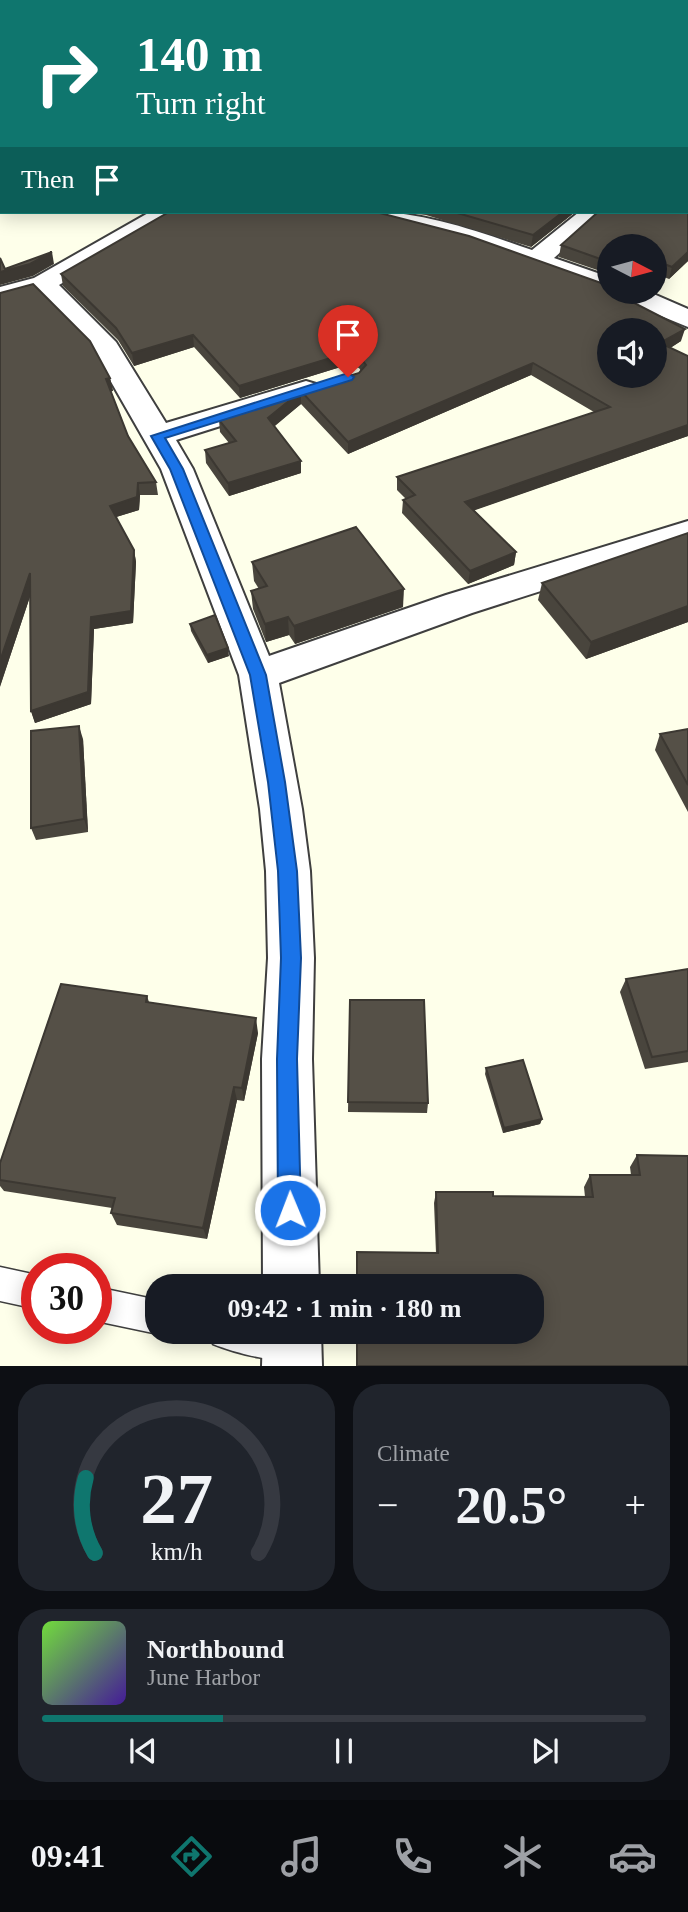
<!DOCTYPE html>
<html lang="en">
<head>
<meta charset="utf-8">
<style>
  :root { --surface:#171b24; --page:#20242c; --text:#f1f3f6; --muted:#9ea1a6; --line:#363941; --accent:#0f766e }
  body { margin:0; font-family:"Times New Roman",serif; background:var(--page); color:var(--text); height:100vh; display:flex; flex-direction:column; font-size:26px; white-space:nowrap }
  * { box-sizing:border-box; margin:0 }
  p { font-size:23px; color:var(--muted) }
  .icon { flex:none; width:38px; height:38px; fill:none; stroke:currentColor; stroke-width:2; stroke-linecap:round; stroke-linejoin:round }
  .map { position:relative; height:1366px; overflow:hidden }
  .drawer { display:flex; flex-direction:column; gap:18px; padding:18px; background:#0d0f14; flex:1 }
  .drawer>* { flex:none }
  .guide { position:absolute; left:0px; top:0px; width:690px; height:214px; box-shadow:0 4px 18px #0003; background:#0f766e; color:#fff; overflow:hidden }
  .needle { width:46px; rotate:96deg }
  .tools { position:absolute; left:597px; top:234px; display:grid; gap:14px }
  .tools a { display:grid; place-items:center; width:70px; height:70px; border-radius:50%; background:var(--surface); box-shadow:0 4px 18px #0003; font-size:35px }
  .speed { position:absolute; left:21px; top:1253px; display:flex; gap:14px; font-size:35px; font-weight:700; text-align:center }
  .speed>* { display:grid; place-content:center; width:91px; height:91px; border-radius:50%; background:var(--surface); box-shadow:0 4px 18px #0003; line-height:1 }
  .speed .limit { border:10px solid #d22; background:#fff; color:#111 }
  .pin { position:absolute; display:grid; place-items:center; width:60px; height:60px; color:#fff; margin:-72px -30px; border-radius:50% 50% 50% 0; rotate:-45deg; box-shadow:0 0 7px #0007 }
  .pin .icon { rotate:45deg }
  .me { position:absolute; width:77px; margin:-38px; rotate:359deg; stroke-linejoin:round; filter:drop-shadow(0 0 5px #0008) }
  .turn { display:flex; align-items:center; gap:24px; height:147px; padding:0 21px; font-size:32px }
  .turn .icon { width:91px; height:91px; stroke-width:2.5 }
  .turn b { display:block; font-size:49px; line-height:60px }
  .then { display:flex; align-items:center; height:66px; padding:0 21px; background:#0003; gap:14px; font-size:26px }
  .big { font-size:52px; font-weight:700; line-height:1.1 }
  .drawer .widget { flex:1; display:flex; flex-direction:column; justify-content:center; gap:10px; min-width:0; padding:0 24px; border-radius:28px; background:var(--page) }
  .drawer .dial { align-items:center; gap:0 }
  .dial svg { height:182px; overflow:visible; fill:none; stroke:var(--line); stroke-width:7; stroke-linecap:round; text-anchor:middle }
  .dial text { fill:var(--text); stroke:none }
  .song { display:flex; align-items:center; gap:21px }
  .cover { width:84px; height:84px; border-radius:10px; background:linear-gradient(135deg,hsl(100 70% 55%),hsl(260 70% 35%)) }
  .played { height:7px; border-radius:4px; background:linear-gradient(90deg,var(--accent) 30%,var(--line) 30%) }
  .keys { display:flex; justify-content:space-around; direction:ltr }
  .heat { display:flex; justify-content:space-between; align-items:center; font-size:38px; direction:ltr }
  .drawer .tiles { flex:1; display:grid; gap:18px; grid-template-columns:1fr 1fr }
  .widget:last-child { grid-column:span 2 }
  .trip { position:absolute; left:145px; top:1274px; width:399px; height:70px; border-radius:28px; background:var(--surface); box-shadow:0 4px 18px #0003; font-weight:700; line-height:70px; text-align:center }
  .dock { display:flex; height:112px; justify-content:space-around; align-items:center; background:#090b0e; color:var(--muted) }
  .dock .icon { width:49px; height:49px }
  .dock .current { color:var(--accent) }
  .dock b { font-size:32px; color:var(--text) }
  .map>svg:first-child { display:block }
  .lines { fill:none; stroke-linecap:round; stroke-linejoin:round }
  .service-casing { stroke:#3f3f3f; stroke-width:3 }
  .minor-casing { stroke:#3f3f3f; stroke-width:4 }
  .service { fill:#fff; fill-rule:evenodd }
  .minor { fill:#fff; fill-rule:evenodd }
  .wall { fill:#49453d }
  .shaded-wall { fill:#3c3832 }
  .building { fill:#555047; stroke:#3c3832; stroke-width:2; fill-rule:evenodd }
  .route { fill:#1a73e8; stroke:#114b97; stroke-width:2 }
</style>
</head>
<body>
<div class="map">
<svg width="688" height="1366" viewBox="0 0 688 1366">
  <rect width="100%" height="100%" fill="#feffea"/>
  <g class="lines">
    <defs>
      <g id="service">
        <path d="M0,1267l37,8v34l-37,-8z"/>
        <path d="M96,1287l62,13v32h6l-6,2 -62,-13z"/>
        <path d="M208,1332h91l5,2 5,12 -5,12c-21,8 -69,-5 -91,-14z"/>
      </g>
      <g id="minor">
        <path d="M150,212h29l-3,5 -117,68 57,57 50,81 140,-42 10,3 5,6 -5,6 -140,44 17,29 76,187 177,-61 242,-74v23l-216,69 -193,70 23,126 8,62 4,87 -2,101 7,227h-56l-1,-227 6,-101 -2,-87 -6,-62 -21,-134 -78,-206 -67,-117 -57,-59 -37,10v-16l34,-9z"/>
        <path d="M359,212c59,-3 118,19 173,38l47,-38h26l-51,46 55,19v15h40l39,17v18l-71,-29 -4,-5 -13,-1 -131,-47 -107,-28z"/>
        <path d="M263,1332h58l1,34h-60z"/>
      </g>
    </defs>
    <use href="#service" class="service-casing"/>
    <use href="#minor" class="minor-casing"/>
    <use href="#service" class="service"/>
    <use href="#minor" class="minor"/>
  </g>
  <g class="wall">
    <path d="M2,102v39l-2,-1v-37z"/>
    <path d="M688,206v55l-19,18 -15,-6v-26h-45v27l-50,-17 2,-12z"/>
    <path d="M400,212h175l-44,35 -105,-32z"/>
    <path d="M61,274l548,18 72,49 -11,7 18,8v80l-214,74 42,42 -2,13 -46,19 -66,-71 1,-13 3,-1 -9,-9v-13l197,-65 -63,-37 -183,79 -47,-50 -27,22 27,35v12l-72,23 -23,-33 -1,-13 24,-7 -9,-11 -1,-12 37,-12v-3l103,-32 2,-2 -2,-3 -12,-3 -107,33 -46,-51 -60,19 -16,-26 -55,-54z"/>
    <path d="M0,293l110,85 3,13h-2l17,45 28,46 2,13h-18l-1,15 -23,7 18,33 2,12 -3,61 -39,6 -3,75 -56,19 -4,-12 -1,-115 -30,91z"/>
    <path d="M688,533v89l-102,37 -48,-59 4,-17z"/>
    <path d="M252,562l151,45 -108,37 -6,-9 -23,7 -13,-33 -2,-18 8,-2 -5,-8z"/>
    <path d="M190,624l39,32 -21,7 -17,-32z"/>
    <path d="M688,729v83l-33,-62 5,-16z"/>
    <path d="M83,739l5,93 -52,8 -5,-12z"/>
    <path d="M688,969v93l-43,7 -25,-77 6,-13z"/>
    <path d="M147,996l2,6 109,31 -14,68 -7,-1 -30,139 -90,-14 -6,-12 1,-5 -108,-17 -4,-5v-23z"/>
    <path d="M350,1000l78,103 -1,10 -79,-1z"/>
    <path d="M486,1068l56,51 -2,5 -37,9 -18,-59z"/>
    <path d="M637,1155l51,211 -252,-113 -2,-50 2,-11 57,4 92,1 -1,-10 6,-12h41l-1,-8z"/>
  </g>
  <g class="shaded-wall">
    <rect x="0" y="69" width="2" height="11"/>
    <path d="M563,212h12l-44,35 2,-12z"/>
    <path d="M52,252l2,12 -21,12 -33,9v-13z"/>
    <path d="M688,252v9l-19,18 3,-12z"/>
    <path d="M685,329l-4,12 -23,15 2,-13z"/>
    <path d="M193,335l1,12 -60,19 -2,-13z"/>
    <path d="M347,353v12l-107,33 -1,-12z"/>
    <path d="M533,363l-2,12 -183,79v-12z"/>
    <path d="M110,378l3,13 -5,1 -2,-13z"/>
    <path d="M301,391v13l-32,27 -1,-13z"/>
    <path d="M688,425v11l-224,78 1,-12z"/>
    <path d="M301,461v12l-72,23 -1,-13z"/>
    <path d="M138,483l2,12 -1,15 -26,8 -3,-12z"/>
    <path d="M134,550l2,12 -3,61 -39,6 -3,75 -56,19 -4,-12z"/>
    <path d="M516,552l-2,13 -46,19 2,-13z"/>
    <path d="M30,573l4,12 -34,101v-25z"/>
    <path d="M404,589l-1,18 -108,37 -1,-18z"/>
    <path d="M688,606v16l-102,37 5,-17z"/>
    <path d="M288,617l1,18 -23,7 -1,-18z"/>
    <path d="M228,648l1,8 -21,7 -1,-8z"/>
    <path d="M79,726l4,13 5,93 -4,-13z"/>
    <path d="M256,1018l2,15 -14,68 -2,-13z"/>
    <path d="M234,1087l3,13 -30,139 -4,-11z"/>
    <path d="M542,1119l-2,5 -37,9 1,-5z"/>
  </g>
  <g class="building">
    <path d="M0,0h688v23v-21h-686v67h-2z"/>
    <path d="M2,102v30l-2,-1v-28z"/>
    <path d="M688,206v46l-16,15 -18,-7v-13h-45v15l-48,-17 37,-33h90z"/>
    <path d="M169,212h207l93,24 132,47h8v9h4l72,37 -25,14 28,13v69l-223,77 51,50 -46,19 -67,-71 12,-5 -18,-18 213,-70 -77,-44 -185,79 -47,-51 -33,27 33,43 -73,22 -23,-33 31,-9 -17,-21 39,-13 -2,-2 103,-32 7,-8 -7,-9 -12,-3 -108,33 -46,-51 -61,18 -16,-25 -55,-54zM609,331h45v45h-45z"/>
    <path d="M454,212h109l-30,23z"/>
    <path d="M52,252l-22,12 -30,8v-14l5,11z"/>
    <path d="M33,284l57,57 20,37 -4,1 22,57 28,46 -18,1 -1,14 -27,9 24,44 -3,61 -40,6 -3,75 -57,19 -1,-138 -30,88v-368z"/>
    <path d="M356,527l48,62 -110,37 -6,-9 -23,7 -14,-33 16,-5 -15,-24z"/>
    <path d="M688,533v73l-97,36 -49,-59z"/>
    <path d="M215,615l13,33 -21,7 -17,-31z"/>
    <path d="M79,726l5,93 -53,9v-97z"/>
    <path d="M688,729v56l-28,-51z"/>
    <path d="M688,969v82l-36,6 -26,-78z"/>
    <path d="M61,984l86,12 -1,6 110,16 -14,70 -8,-1 -31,141 -92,-15 4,-15 -115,-18v-17z"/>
    <path d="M350,1000h74l4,103 -80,-1z"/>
    <path d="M523,1060l19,59 -38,9 -18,-60z"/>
    <path d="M637,1155l51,1v210h-331v-34h175v-46h-175v-34l81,1 -2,-61h57v4l100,1 -3,-22h50z"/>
  </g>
  <path class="route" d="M348,373l6,4 -2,3 -187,58 18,31 83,206 19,107 12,89 4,87 -4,101 4,151 -3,8 -8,4 -8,-4 -4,-8 -1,-151 4,-101 -3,-87 -10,-89 -18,-107 -80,-206 -19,-33z"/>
</svg>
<div class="tools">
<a><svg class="needle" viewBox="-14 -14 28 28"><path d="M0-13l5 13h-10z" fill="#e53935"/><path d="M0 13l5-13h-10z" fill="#9ea1a6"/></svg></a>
<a><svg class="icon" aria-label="sound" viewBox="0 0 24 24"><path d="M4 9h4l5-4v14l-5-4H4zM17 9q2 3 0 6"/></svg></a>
</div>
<div class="speed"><div class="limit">30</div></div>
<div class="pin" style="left:348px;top:377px;background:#d93025"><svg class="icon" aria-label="arrive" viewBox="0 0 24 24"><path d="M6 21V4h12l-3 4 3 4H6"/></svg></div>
<svg class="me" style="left:290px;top:1210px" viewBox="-20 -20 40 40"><circle r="17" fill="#1a73e8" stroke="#fff" stroke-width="3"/><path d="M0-11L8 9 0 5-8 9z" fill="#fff"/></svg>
<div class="trip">09:42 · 1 min · 180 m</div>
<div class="guide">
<div class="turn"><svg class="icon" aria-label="right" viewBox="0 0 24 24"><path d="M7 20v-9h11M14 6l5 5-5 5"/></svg><div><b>140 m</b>Turn right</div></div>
<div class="then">Then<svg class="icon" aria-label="arrive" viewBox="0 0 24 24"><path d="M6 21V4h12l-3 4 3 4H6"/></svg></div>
</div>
</div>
<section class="drawer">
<div class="tiles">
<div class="widget dial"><svg viewBox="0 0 100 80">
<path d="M14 69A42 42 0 1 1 86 69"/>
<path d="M14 69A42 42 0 0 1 10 36" stroke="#0f766e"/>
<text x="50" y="56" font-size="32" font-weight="700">27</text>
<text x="50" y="72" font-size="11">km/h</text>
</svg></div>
<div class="widget"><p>Climate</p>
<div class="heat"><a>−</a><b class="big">20.5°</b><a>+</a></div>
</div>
<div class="widget">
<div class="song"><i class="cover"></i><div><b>Northbound</b><p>June Harbor</p></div></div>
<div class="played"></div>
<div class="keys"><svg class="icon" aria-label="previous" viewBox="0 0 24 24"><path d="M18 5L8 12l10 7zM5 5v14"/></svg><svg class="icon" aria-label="pause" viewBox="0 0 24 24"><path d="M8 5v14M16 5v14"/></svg><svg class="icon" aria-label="next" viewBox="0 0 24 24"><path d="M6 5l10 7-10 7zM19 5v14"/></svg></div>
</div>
</div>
</section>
<nav class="dock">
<b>09:41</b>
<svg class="icon current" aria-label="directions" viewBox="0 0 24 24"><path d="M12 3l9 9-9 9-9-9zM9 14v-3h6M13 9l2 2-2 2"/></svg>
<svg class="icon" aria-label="music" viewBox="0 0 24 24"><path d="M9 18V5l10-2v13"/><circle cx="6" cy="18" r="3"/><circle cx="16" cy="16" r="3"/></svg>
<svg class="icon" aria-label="phone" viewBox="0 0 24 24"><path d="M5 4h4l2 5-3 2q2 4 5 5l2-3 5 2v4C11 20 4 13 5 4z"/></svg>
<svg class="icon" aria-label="climate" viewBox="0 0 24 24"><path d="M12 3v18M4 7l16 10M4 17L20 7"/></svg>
<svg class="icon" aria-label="car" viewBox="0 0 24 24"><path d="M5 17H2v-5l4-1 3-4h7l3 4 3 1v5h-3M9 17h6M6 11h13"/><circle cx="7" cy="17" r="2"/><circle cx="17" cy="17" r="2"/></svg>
</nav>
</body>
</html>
